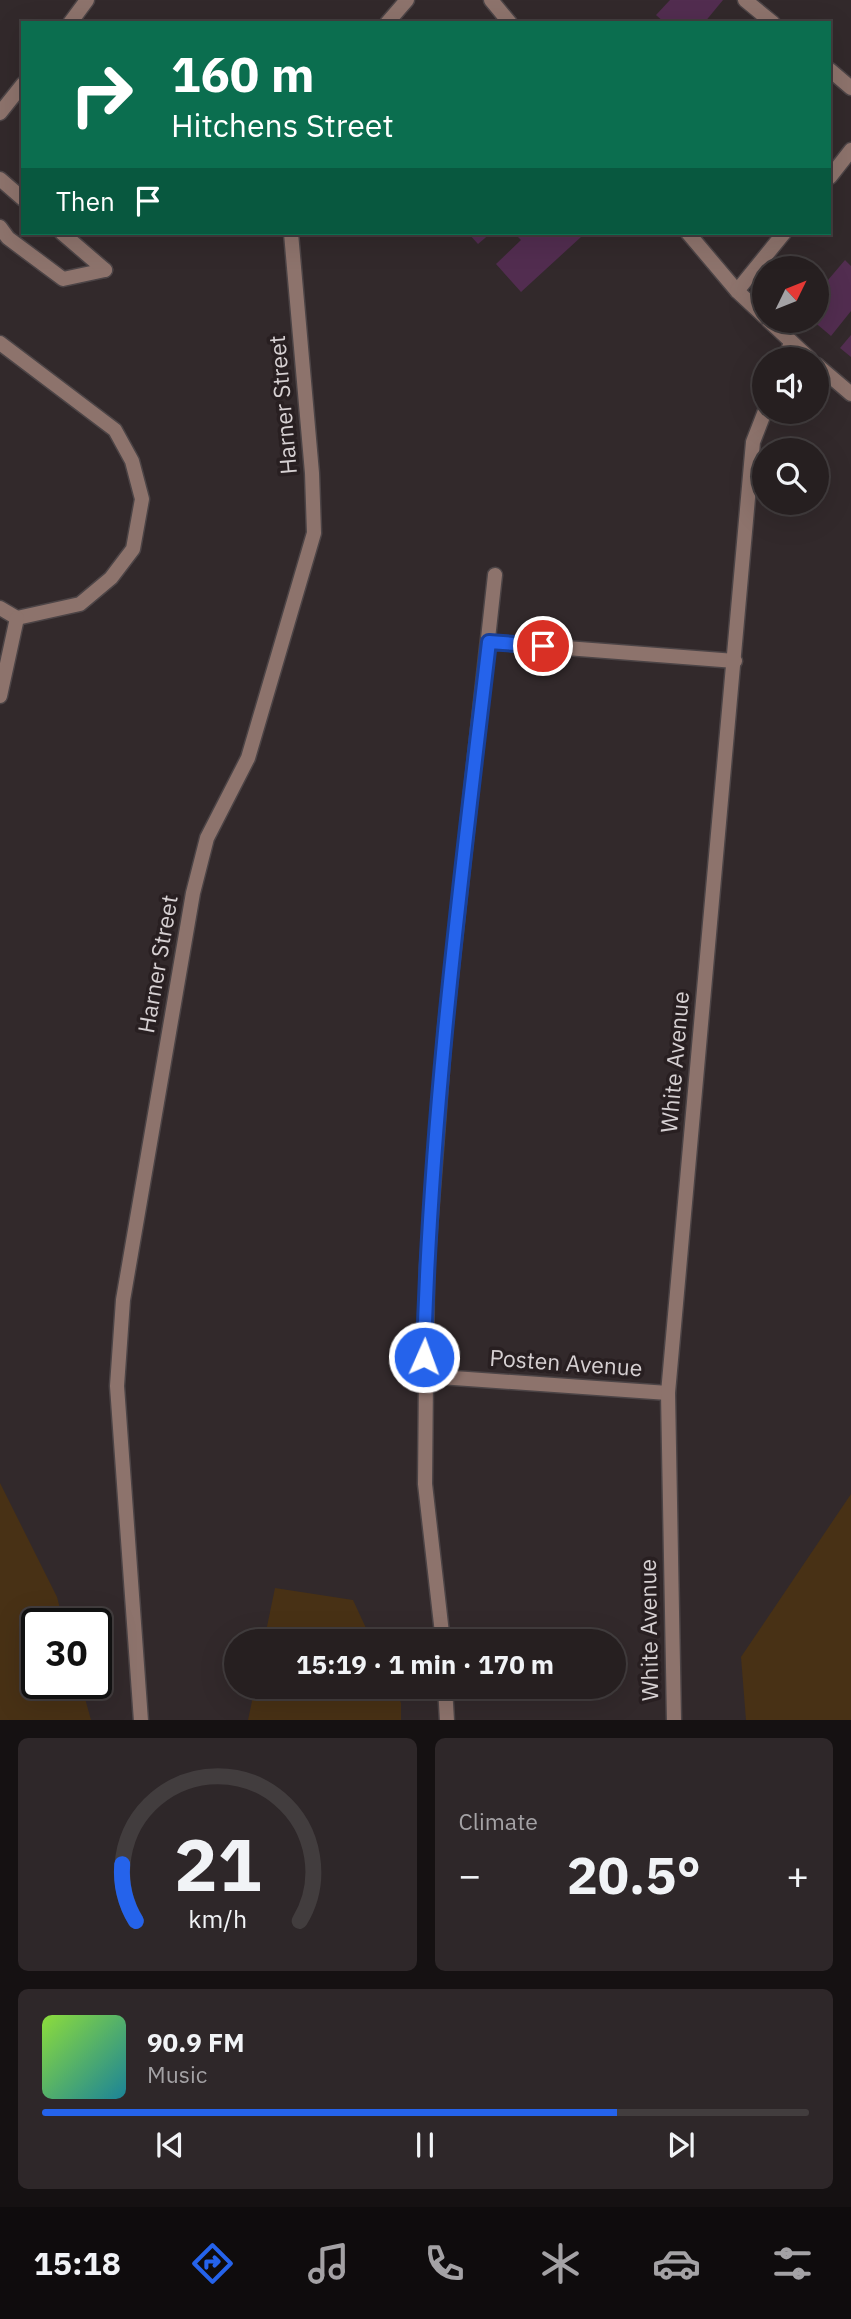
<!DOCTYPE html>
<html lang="en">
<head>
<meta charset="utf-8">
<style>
  :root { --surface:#261f20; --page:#2e2729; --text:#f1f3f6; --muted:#a4a2a5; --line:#423d3e; --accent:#2563eb }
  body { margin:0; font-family:"IBM Plex Sans",sans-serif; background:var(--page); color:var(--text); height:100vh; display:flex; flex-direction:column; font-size:26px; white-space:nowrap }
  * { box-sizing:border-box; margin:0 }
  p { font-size:23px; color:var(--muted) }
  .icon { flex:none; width:38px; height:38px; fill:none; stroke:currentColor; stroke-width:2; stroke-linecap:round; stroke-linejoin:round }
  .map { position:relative; height:1720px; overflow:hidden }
  .drawer { display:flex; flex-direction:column; gap:18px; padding:18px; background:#151112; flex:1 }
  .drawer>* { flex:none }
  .top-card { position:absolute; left:21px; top:21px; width:810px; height:214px; border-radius:0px; box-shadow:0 7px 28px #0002,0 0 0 2px var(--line); background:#0b6e4f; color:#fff; overflow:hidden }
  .needle { width:46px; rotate:47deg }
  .buttons { position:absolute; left:752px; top:256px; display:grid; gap:14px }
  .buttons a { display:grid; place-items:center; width:77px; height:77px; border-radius:50%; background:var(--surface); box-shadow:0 7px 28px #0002,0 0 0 2px var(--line); font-size:35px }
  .speed { position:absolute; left:21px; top:1608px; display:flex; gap:14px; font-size:35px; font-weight:700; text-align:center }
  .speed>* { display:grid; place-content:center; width:91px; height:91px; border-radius:50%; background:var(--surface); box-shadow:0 7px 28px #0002,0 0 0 2px var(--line); line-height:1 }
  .speed .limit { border:4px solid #111; border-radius:10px; background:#fff; color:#111 }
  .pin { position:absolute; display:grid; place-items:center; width:60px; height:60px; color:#fff; margin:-30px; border:4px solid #fff; border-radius:50%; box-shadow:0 2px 7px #0007 }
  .me { position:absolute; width:77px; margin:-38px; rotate:2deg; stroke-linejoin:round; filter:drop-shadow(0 0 5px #0008) }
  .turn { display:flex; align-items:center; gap:24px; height:147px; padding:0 35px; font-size:32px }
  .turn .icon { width:91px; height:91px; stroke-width:2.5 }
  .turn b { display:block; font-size:49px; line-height:60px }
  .then { display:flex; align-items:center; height:66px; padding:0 35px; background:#0003; gap:14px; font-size:26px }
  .big { font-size:52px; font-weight:700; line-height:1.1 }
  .drawer .widget { flex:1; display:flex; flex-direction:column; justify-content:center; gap:10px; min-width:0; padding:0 24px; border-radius:10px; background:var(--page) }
  .drawer .dial { align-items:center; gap:0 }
  .dial svg { height:182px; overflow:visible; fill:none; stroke:var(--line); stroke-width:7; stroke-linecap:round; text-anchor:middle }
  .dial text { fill:var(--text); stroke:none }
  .song { display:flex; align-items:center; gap:21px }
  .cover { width:84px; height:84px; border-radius:10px; background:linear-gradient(135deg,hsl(90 70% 55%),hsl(190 70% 35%)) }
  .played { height:7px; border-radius:4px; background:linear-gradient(90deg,var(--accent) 75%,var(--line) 75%) }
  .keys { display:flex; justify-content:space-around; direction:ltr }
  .heat { display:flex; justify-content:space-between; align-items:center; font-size:38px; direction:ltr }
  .drawer .tiles { flex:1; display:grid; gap:18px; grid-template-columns:1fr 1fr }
  .widget:last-child { grid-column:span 2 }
  .trip { position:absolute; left:224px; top:1629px; width:402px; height:70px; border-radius:35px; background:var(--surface); box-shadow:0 7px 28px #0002,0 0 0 2px var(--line); font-weight:700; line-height:70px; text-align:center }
  .menu { display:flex; height:112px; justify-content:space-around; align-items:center; background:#0f0c0d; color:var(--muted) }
  .menu .icon { width:49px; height:49px }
  .menu .selected { color:var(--accent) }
  .menu b { font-size:32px; color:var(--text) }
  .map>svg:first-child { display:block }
  .green { fill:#483115 }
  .building { fill:#522d50 }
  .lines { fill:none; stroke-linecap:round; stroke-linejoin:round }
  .service-casing { stroke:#4c4446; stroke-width:17 }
  .minor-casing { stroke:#4c4446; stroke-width:17 }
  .service { stroke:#8d736c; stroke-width:14 }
  .minor { stroke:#8d736c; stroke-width:14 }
  .route-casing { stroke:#184099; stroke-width:18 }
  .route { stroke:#2563eb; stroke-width:12 }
  .labels { text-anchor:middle; stroke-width:7; stroke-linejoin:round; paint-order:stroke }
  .street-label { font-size:23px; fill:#d6d0d2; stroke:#281f21 }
</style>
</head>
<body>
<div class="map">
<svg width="851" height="1721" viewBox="0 0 851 1721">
  <rect width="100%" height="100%" fill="#32292b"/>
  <g class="green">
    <path d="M0,1483l57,114 7,27h-27v60h44l10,36h-91z"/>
    <path d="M851,1494v226h-105l-5,-63z"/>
    <path d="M275,1588l78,12 19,41h-108z"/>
    <path d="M255,1687h139l7,16v17h-153z"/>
  </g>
  <g class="building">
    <path d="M670,0h53l-19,23h-39l-9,-8z"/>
    <path d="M468,233h23l-13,11z"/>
    <path d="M514,233h63l4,4 -60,55 -25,-28 25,-24z"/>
    <path d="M845,260l6,6v45l-20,25 -19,-16h5v-27z"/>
    <path d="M851,335v22l-11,-9z"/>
  </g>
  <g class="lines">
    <defs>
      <g id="service">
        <path d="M0,179l23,20"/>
        <path d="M0,227l8,11 55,41 42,-9"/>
        <path d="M62,233l43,37"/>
      </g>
      <g id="minor">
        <path d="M491,0l19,23"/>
        <path d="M745,0l28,23"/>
        <path d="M70,23l17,-23"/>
        <path d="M387,23l20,-23"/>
        <path d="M830,70l21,18"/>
        <path d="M0,113l23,-29"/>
        <path d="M830,177l21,-27"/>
        <path d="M688,233l49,58 28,26"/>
        <path d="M737,291l47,-58"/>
        <path d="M768,320l42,39"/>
        <path d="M0,343l115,87 17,31 10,38 -9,50 -22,29 -31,26 -63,14"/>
        <path d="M785,359l6,-17"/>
        <path d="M817,365l34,29"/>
        <path d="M495,575l-50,454 -18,238 -1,109 242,17"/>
        <path d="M0,608l17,10"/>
        <path d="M489,642l246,19"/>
        <path d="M0,696l17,-78"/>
        <path d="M426,1376l-1,108 18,158"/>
        <path d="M445,1687l2,34"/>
        <path d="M141,1721l-24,-335 6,-86 70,-407 14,-55 41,-80 66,-225 -2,-60 -21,-240"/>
        <path d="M674,1721l-6,-328 85,-951 12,-31"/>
      </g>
    </defs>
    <use href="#service" class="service-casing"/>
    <use href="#minor" class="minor-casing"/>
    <use href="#service" class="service"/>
    <use href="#minor" class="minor"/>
  </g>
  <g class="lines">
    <defs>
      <path id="route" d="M424,1357c6,-239 37,-478 65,-715l54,4"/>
    </defs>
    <use href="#route" class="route-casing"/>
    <use href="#route" class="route"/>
  </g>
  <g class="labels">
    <g class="street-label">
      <text transform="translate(283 405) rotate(-95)" y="8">Harner Street</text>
      <text transform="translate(158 964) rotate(-80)" y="8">Harner Street</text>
      <text transform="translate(675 1062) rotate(-85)" y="8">White Avenue</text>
      <text transform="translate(566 1363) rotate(4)" y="8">Posten Avenue</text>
      <text transform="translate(649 1630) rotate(-91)" y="8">White Avenue</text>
    </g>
  </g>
</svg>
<div class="buttons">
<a><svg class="needle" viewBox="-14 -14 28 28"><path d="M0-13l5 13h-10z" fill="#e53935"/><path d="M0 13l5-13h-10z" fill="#a4a2a5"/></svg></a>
<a><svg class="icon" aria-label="sound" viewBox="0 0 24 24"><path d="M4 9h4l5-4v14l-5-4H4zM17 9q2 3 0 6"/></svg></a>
<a><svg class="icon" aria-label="search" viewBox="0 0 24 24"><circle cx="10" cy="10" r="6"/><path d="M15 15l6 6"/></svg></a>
</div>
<div class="speed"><div class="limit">30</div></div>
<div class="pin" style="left:543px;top:646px;background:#d93025"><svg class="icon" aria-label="arrive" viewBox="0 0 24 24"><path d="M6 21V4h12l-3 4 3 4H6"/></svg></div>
<svg class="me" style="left:424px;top:1357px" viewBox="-20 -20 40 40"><circle r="17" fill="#2563eb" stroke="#fff" stroke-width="3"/><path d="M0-11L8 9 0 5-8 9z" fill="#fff"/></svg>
<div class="trip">15:19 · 1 min · 170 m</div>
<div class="top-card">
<div class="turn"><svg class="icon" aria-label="right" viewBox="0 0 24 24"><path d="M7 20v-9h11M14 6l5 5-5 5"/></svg><div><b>160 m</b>Hitchens Street</div></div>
<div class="then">Then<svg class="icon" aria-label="arrive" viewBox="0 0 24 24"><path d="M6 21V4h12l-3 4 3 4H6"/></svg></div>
</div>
</div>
<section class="drawer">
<div class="tiles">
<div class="widget dial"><svg viewBox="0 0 100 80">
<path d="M14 69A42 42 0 1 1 86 69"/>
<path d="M14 69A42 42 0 0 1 8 44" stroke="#2563eb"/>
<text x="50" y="56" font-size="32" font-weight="700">21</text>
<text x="50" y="72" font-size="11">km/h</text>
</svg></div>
<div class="widget"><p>Climate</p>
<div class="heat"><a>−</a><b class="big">20.5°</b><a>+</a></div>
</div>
<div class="widget">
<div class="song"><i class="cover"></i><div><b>90.9 FM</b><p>Music</p></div></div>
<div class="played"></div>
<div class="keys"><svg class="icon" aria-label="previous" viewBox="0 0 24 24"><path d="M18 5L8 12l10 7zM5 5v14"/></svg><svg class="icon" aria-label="pause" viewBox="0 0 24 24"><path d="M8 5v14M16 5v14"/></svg><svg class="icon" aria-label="next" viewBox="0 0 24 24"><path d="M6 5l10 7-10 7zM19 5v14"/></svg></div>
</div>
</div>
</section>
<nav class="menu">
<b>15:18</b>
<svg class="icon selected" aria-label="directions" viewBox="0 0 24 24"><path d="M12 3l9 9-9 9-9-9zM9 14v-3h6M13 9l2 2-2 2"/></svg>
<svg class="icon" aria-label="music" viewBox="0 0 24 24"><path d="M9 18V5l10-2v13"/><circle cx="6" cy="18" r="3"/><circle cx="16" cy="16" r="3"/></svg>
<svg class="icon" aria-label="phone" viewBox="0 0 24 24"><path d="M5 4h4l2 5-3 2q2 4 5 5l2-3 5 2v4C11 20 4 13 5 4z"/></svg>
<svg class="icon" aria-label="climate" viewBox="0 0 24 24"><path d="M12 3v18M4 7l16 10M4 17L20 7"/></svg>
<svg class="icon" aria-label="car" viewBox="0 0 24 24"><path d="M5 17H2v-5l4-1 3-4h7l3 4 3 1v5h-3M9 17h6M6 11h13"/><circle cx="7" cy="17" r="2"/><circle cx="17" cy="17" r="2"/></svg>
<svg class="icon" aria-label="filters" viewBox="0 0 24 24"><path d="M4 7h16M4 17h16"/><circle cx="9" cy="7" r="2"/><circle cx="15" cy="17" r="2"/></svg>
</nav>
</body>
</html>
